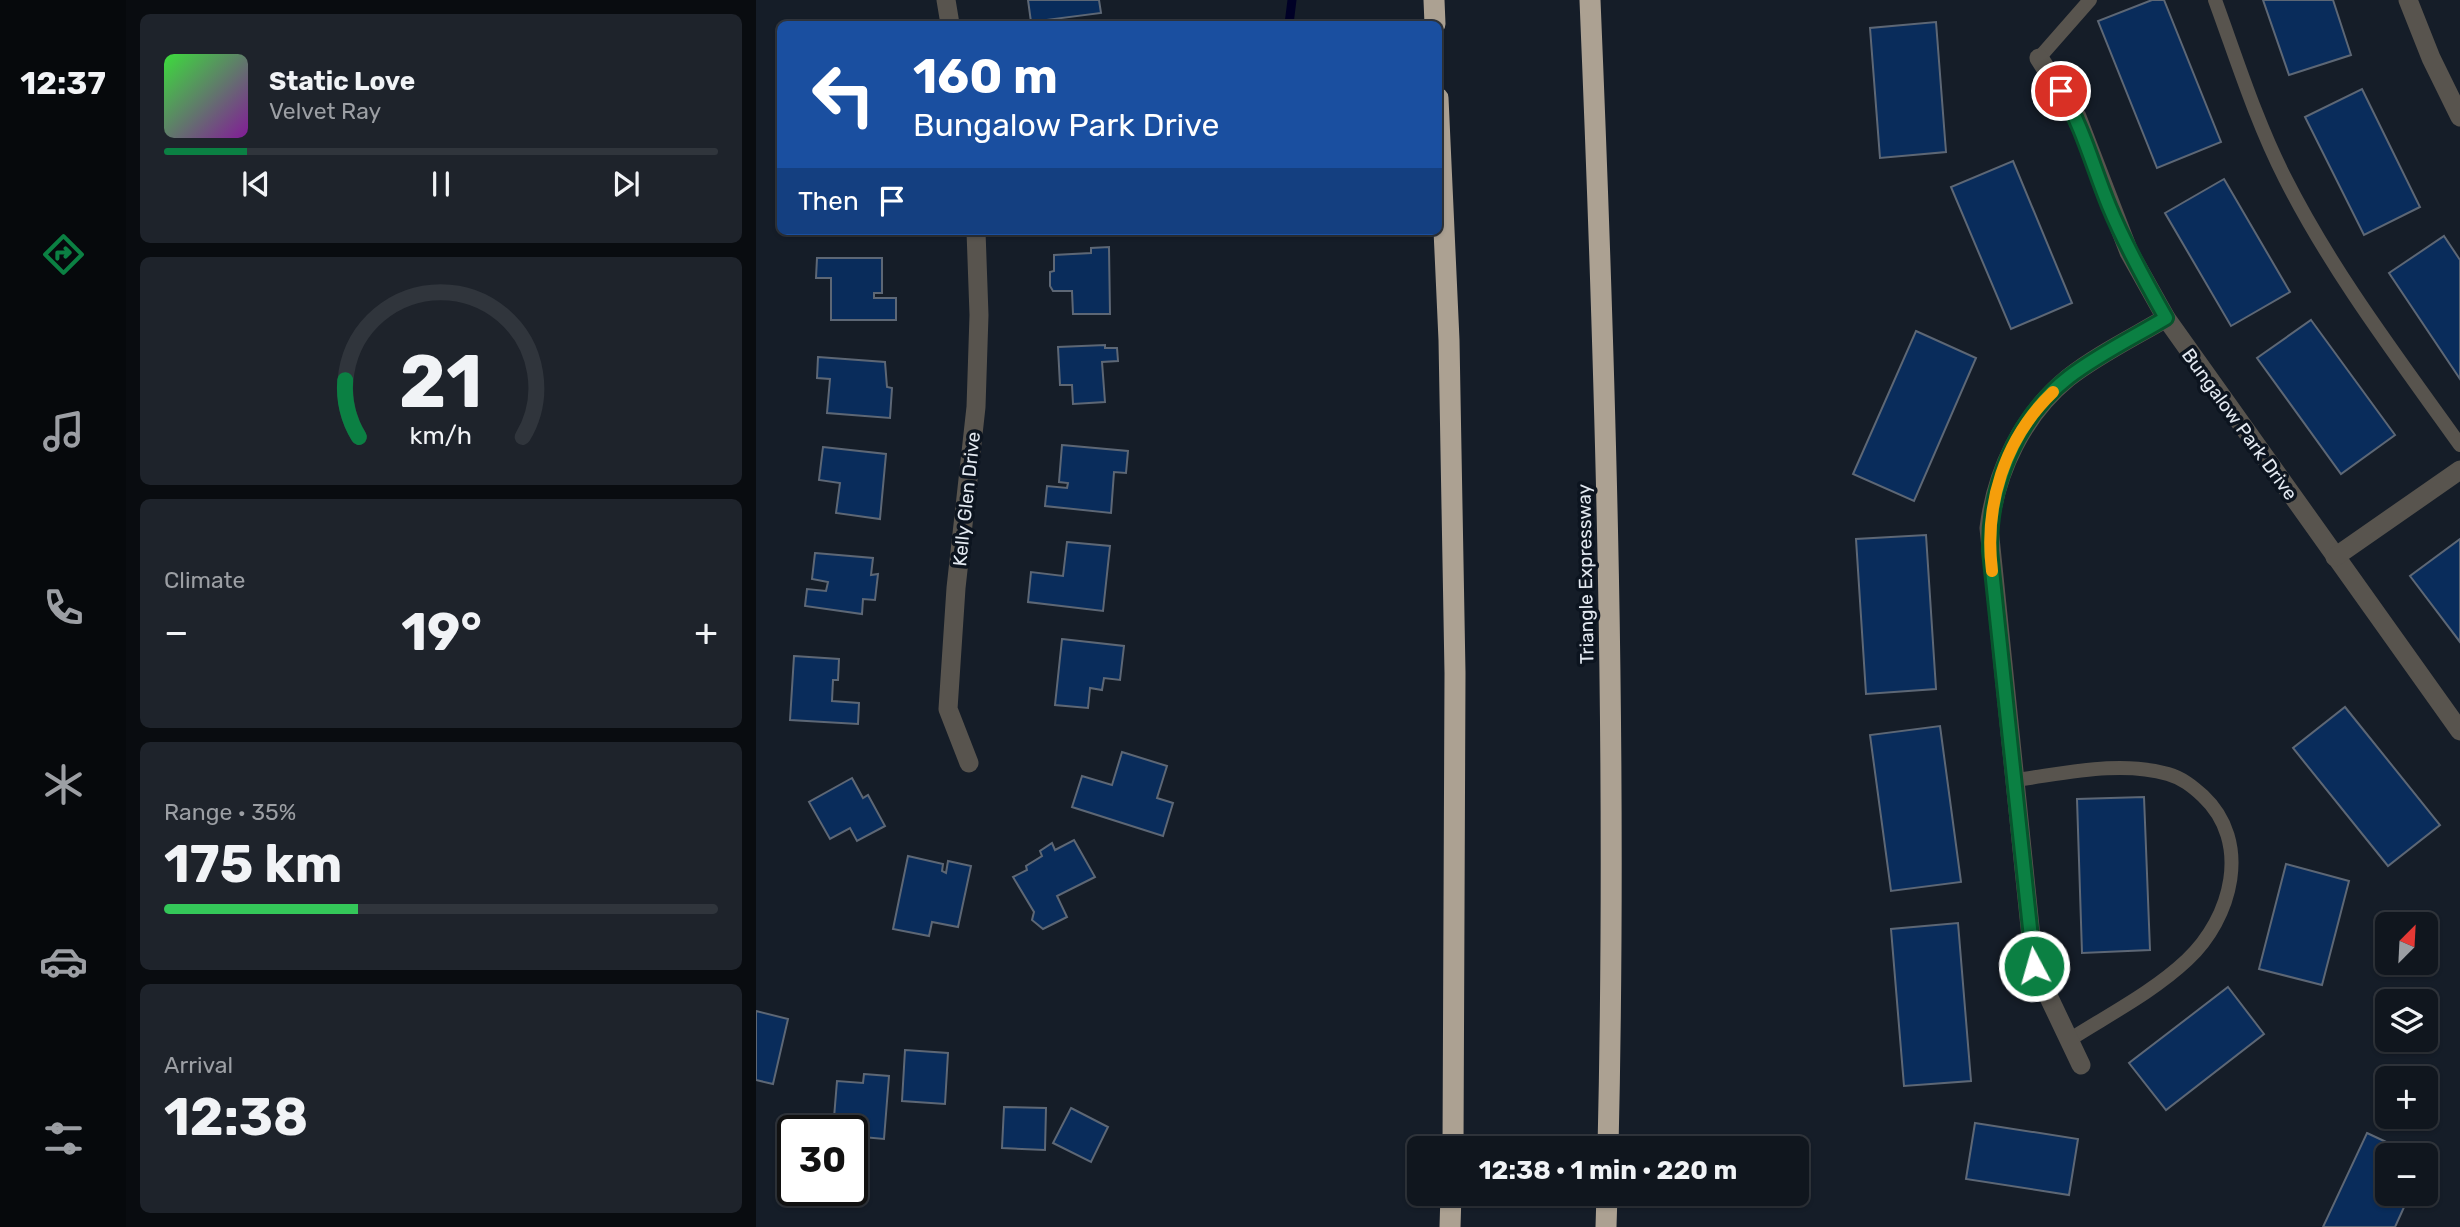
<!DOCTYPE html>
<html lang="en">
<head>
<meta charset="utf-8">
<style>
  :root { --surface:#10161e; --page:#1e232b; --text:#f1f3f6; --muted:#9c9fa4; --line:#30353c; --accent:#0b8043 }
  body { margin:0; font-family:Rubik,sans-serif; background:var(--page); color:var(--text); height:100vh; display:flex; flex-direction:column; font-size:26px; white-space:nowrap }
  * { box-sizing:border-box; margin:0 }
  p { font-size:23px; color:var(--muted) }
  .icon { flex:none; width:38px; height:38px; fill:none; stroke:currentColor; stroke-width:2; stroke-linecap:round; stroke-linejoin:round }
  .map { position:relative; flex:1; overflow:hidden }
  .panel { display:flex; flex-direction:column; gap:14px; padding:14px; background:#090c10; width:630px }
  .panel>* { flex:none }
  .hud { position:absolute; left:21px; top:21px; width:665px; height:214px; border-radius:10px; box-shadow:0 2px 5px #0004,0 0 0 2px var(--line); background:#1a4fa0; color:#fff; overflow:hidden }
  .needle { width:46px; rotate:24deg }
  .controls { position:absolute; left:1619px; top:912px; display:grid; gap:14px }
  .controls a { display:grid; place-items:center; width:63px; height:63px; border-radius:10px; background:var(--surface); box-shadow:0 2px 5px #0004,0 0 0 2px var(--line); font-size:35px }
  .speed { position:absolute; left:21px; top:1115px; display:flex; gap:14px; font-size:35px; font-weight:700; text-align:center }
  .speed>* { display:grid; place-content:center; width:91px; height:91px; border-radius:50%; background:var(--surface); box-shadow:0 2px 5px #0004,0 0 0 2px var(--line); line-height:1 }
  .speed .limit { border:4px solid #111; border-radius:10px; background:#fff; color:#111 }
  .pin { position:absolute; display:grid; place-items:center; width:60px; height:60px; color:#fff; margin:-30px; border:4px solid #fff; border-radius:50%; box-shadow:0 2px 7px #0007 }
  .me { position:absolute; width:77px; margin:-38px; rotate:354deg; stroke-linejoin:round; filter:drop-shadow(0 0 5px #0008) }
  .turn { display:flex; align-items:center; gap:24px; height:147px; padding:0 21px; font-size:32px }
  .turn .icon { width:91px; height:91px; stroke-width:2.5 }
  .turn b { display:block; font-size:49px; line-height:60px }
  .then { display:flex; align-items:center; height:66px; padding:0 21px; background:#0003; gap:14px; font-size:26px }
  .big { font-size:52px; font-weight:700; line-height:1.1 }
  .panel .widget { flex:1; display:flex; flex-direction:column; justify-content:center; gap:10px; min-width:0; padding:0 24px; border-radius:10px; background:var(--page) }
  .panel .dial { align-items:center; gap:0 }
  .dial svg { height:182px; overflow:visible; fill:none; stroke:var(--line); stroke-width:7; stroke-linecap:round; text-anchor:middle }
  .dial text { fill:var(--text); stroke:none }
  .song { display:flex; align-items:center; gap:21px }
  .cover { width:84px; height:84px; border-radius:10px; background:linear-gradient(135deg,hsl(120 70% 55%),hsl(290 70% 35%)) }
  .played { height:7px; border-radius:4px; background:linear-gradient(90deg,var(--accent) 15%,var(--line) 15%) }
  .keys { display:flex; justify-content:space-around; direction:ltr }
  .heat { display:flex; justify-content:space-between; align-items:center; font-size:38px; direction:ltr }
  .charge { height:10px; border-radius:5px; background:linear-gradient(90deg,#34c759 35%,var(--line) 0) }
  .trip { position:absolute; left:651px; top:1136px; width:402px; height:70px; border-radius:10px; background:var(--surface); box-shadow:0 2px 5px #0004,0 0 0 2px var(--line); font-weight:700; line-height:70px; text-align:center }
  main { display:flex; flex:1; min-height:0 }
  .menu { display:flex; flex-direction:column; width:126px; justify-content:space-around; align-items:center; background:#06090c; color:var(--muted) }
  .menu .icon { width:49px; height:49px }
  .menu .current { color:var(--accent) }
  .menu b { font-size:32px; color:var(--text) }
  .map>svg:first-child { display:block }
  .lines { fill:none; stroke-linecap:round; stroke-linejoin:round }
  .stream { stroke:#000026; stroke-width:9 }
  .building { fill:#092c5b; stroke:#5d6775; stroke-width:2 }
  .service { stroke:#58544e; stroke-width:14 }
  .minor { stroke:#58544e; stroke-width:19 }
  .motorway { stroke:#aca192; stroke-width:21 }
  .route-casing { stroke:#07532c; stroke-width:18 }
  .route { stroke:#0b8043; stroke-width:12 }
  .slow { stroke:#f59e0b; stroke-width:12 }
  .labels { text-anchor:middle; stroke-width:7; stroke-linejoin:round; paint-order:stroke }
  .street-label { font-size:19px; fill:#e3e9f1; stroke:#0c141f }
</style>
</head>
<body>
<main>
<nav class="menu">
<b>12:37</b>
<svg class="icon current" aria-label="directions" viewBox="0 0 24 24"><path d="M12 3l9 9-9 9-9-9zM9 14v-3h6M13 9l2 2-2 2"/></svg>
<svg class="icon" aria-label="music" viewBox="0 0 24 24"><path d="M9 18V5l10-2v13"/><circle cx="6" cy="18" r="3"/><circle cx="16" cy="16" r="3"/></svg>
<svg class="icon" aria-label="phone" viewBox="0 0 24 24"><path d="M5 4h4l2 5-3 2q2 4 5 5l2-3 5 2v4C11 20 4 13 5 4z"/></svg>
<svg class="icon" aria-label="climate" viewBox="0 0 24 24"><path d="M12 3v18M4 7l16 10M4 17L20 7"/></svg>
<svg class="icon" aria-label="car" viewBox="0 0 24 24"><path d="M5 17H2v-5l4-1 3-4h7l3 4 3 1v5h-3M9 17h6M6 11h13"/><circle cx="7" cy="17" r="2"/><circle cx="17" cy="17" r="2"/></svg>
<svg class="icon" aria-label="filters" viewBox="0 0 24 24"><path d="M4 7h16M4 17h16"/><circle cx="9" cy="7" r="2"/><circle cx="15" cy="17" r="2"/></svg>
</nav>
<section class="panel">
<div class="widget">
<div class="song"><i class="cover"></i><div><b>Static Love</b><p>Velvet Ray</p></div></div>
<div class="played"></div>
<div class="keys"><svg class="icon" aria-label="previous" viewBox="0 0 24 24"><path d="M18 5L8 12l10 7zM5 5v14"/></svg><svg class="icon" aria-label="pause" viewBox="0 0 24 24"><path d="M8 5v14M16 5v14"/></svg><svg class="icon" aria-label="next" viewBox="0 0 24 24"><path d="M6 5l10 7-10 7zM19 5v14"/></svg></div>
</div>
<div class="widget dial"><svg viewBox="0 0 100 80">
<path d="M14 69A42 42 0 1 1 86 69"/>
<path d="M14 69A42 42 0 0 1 8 44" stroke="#0b8043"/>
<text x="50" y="56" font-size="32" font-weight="700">21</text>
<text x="50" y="72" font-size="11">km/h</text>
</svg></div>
<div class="widget"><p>Climate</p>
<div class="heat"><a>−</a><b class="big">19°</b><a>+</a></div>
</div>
<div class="widget"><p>Range · 35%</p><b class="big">175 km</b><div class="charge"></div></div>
<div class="widget"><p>Arrival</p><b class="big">12:38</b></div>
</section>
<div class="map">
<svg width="1704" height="1227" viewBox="0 0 1704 1227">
  <rect width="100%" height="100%" fill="#151d28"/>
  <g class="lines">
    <path class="stream" d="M533,24l3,-24"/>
  </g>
  <g class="building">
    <path d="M272,0h71l2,13 -70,9z"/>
    <path d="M1396,0h12l57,142 -64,26 -59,-147z"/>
    <path d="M1507,0h70l18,55 -62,20z"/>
    <path d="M1180,22l10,130 -66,6 -10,-130z"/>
    <path d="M1606,89l58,118 -56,28 -59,-118z"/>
    <path d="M1257,161l59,142 -61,26 -60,-142z"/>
    <path d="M1468,179l66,113 -59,34 -66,-113z"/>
    <path d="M1688,236l16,24v119l-71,-106z"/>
    <path d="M353,247l1,67h-37l-1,-23h-19l-3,-5v-14l4,-1v-16l37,-2v-5z"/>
    <path d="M61,258h65v35h-8v5h22v22h-65v-42h-15z"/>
    <path d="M1555,320l84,115 -54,39 -84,-116z"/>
    <path d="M1160,331l60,27 -62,143 -61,-27z"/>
    <path d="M349,345v3h12l1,13 -16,1 3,40 -32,2 -1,-19h-12l-2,-38z"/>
    <path d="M62,357l67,5 2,25 5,1 -2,30 -63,-5 3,-34 -13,-1z"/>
    <path d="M306,445l66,6 -2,22 -12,-1 -3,41 -66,-7 2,-20 20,2 1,-5 -9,-1z"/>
    <path d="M67,447l63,7 -6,65 -44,-6 4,-30 -21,-3z"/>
    <path d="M1170,535l10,154 -70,5 -10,-155z"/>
    <path d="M1704,539v103l-50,-66z"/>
    <path d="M311,542l43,4 -7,65 -75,-9 3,-30 32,4z"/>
    <path d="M59,553l58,5 -2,17 7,-1 -3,26 -12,-1 -1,15 -57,-8 2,-17 19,2 2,-9 -16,-3z"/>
    <path d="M306,639l62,7 -4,34 -16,-2 -2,12 -12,-2 -2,20 -33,-3z"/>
    <path d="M38,656l45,3 -1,21h-5l-1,21 27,2 -1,21 -68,-4z"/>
    <path d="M1589,707l95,118 -52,41 -95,-118z"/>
    <path d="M1184,726l21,156 -70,9 -21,-156z"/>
    <path d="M366,752l45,14 -10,32 16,5 -10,33 -91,-29 10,-31 30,9z"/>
    <path d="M96,778l11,20 5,-3 17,31 -28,15 -7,-13 -20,11 -21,-37z"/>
    <path d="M1388,797l6,153 -68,3 -5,-154z"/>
    <path d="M318,840l21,37 -38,19 10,21 -24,12 -11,-9 2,-8 -21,-35 14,-7 -1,-4 16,-10 -2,-5 12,-8 3,7z"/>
    <path d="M152,856l35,8 -1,7 4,2 2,-12 23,5 -13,61 -26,-5 -3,14 -36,-7z"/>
    <path d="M1530,864l63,17 -27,104 -63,-16z"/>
    <path d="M1202,923l13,158 -67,5 -13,-157z"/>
    <path d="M1472,987l36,47 -98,76 -37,-47z"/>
    <path d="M0,1011l32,8 -15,65 -17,-4z"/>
    <path d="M149,1050l43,3 -3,51 -43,-3z"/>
    <path d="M108,1074l25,2 -5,63 -32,-3v-6h-19l4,-49 26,2z"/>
    <path d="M248,1107l42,1 -1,42 -43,-2z"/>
    <path d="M315,1108l37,19 -17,35 -38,-19z"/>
    <path d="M1219,1123l103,16 -9,56 -103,-16z"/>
    <path d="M1611,1133l47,22h-27v39h23l-15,33h-72z"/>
  </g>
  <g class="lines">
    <g class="service">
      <path d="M1459,0c22,60 41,121 70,178 48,95 113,180 175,267"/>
      <path d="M1283,58l51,-58"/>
      <path d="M1259,780c48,-6 104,-20 153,-6 14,4 24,12 35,22 49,46 29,122 -16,164 -34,32 -79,55 -118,80"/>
    </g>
    <g class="minor">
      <path d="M190,0l4,24"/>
      <path d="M1652,0l23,58 29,59"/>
      <path d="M1283,58l38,59 52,135 37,66 294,413"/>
      <path d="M1579,557l125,-87"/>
      <path d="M213,763l-21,-54 8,-121 20,-181 3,-92 -3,-84"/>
      <path d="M1325,1065l-47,-99 -45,-438c7,-57 34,-113 79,-150 29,-23 66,-41 98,-60"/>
    </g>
    <g class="motorway">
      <path d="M678,0l1,24"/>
      <path d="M834,0c16,382 27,765 18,1148"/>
      <path d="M682,98l11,242 6,333 -2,475"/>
      <path d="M694,1227l1,-33"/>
      <path d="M850,1227l1,-33"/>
    </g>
  </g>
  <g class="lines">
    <defs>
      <path id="route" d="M1278,966l-44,-415c-1,-65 26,-133 79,-174 30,-23 65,-40 97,-59 -21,-37 -41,-73 -57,-112 -16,-39 -26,-79 -48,-115"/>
    </defs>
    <use href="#route" class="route-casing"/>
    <use href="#route" class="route"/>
    <path class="slow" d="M1236,571c-8,-66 12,-132 61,-179"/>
  </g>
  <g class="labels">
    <g class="street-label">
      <text transform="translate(1484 424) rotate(54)" y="7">Bungalow Park Drive</text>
      <text transform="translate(210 499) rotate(-84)" y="7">Kelly Glen Drive</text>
      <text transform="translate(829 574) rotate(-91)" y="7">Triangle Expressway</text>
    </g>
  </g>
</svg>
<div class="controls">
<a><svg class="needle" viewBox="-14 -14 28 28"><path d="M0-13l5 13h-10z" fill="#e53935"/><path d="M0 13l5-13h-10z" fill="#9c9fa4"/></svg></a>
<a><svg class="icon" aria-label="layers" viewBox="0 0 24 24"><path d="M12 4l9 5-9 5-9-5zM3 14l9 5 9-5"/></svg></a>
<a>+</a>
<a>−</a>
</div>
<div class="speed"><div class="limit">30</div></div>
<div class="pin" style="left:1305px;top:91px;background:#d93025"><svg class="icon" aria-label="arrive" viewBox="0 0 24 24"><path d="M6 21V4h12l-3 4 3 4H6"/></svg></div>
<svg class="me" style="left:1278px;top:966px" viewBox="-20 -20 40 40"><circle r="17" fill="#0b8043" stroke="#fff" stroke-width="3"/><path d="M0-11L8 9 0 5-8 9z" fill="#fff"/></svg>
<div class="trip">12:38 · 1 min · 220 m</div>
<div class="hud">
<div class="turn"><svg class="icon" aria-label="left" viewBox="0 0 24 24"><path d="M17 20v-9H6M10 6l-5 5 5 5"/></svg><div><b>160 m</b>Bungalow Park Drive</div></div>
<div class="then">Then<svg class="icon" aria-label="arrive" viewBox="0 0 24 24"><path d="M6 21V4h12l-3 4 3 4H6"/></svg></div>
</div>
</div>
</main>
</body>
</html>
